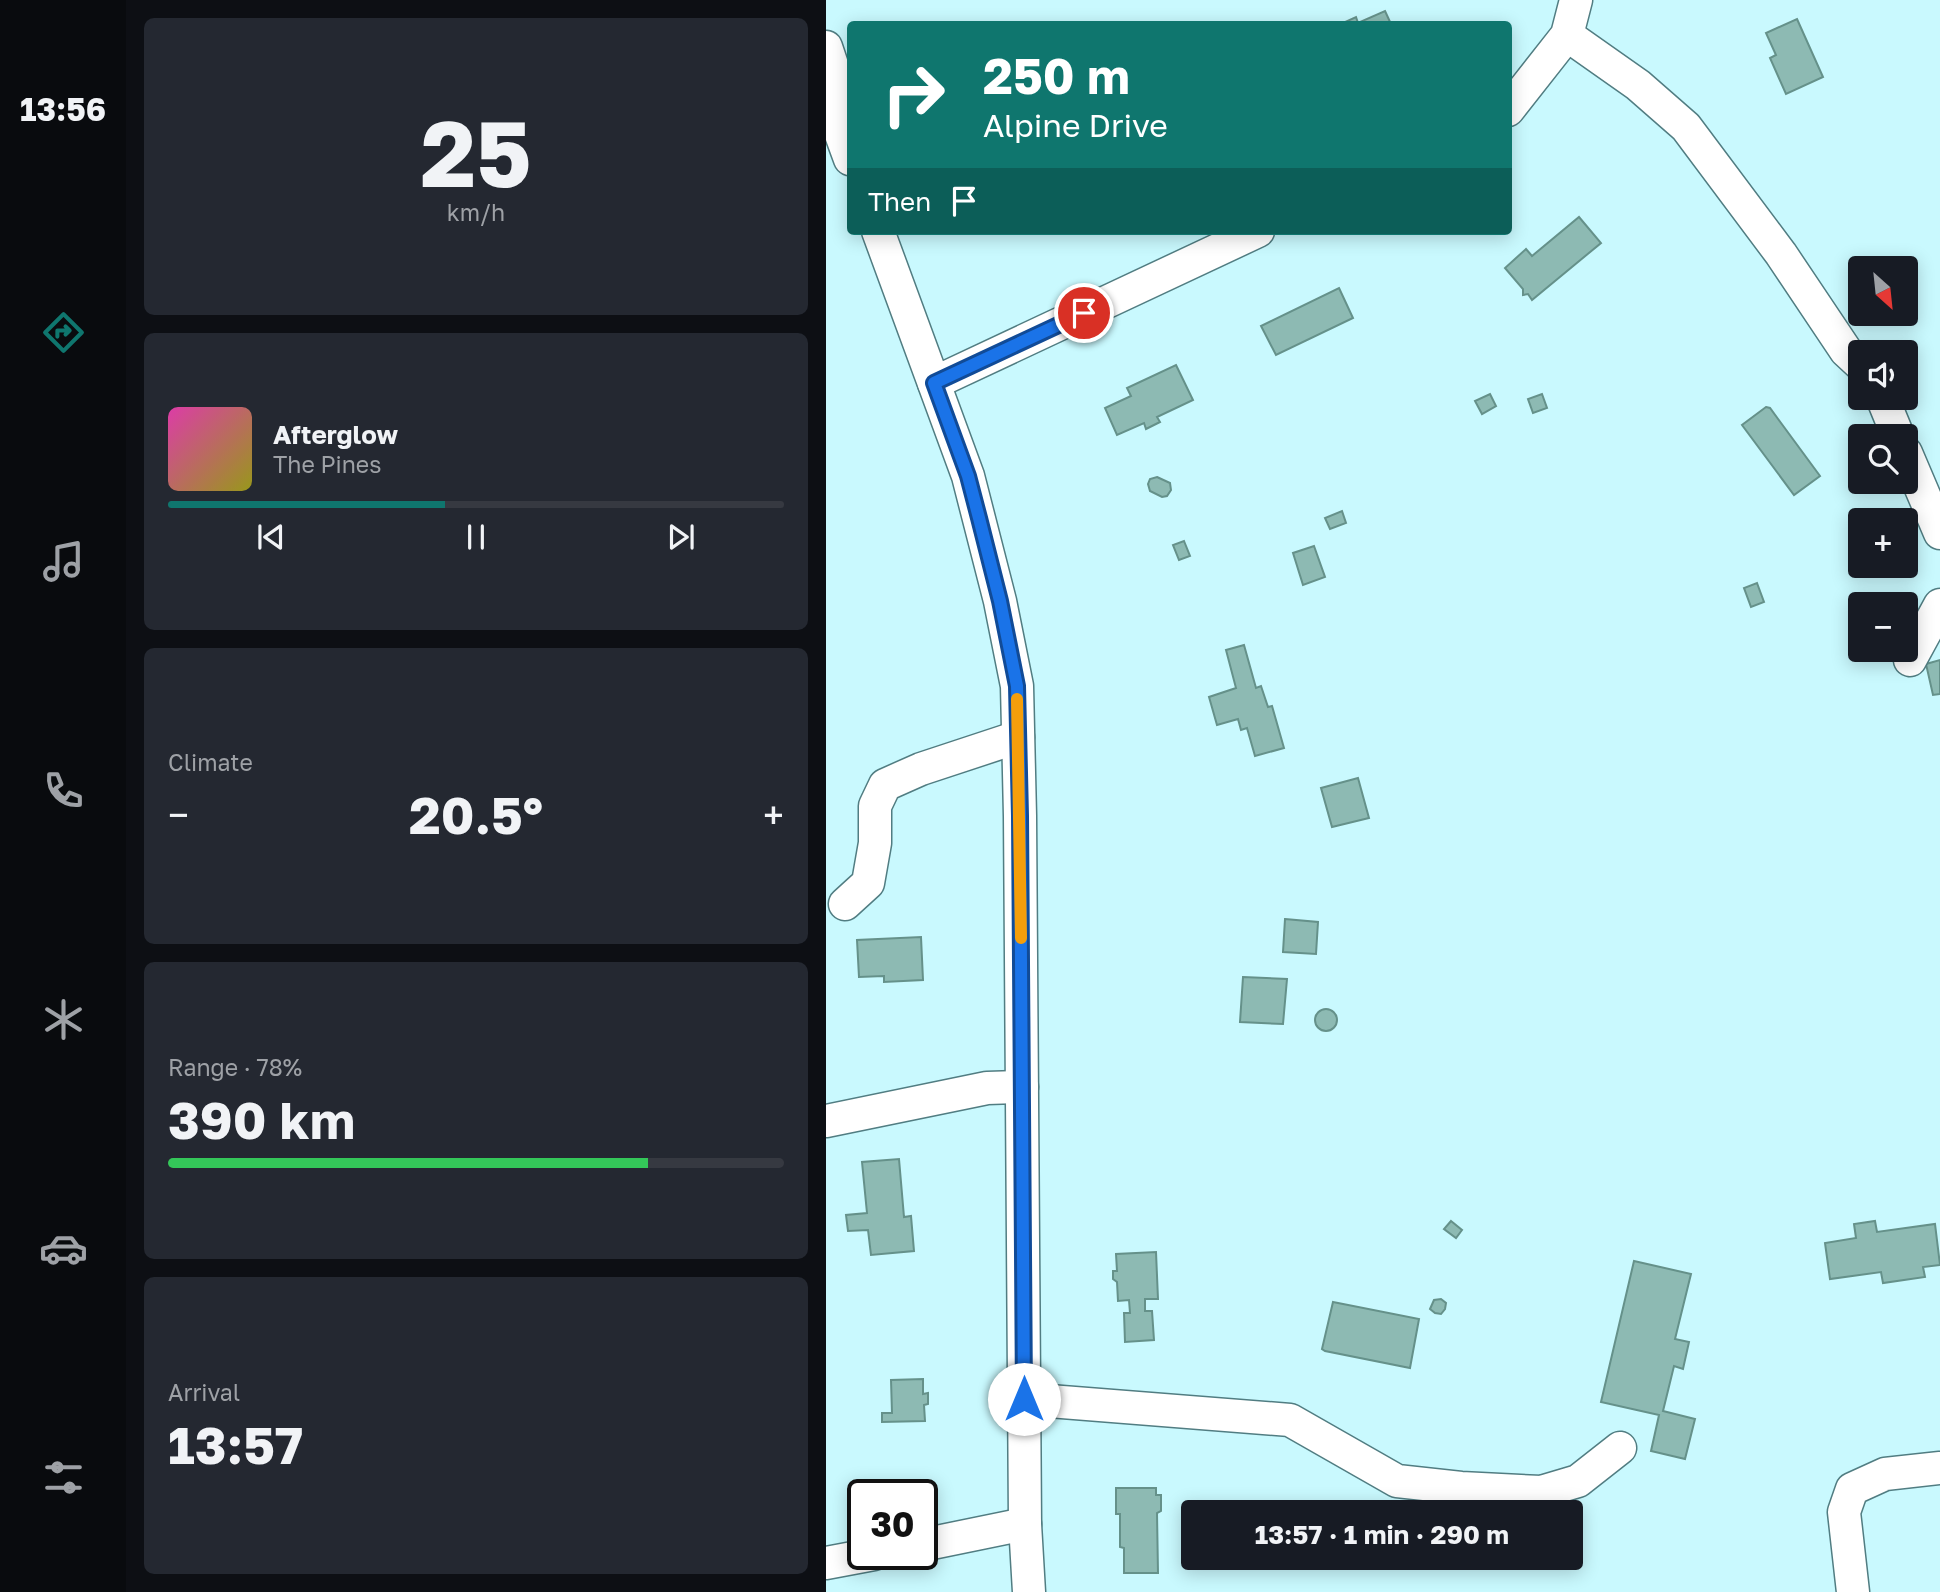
<!DOCTYPE html>
<html lang="en">
<head>
<meta charset="utf-8">
<style>
  :root { --surface:#171b24; --page:#242831; --text:#f1f3f6; --muted:#9ea1a6; --line:#363941; --accent:#0f766e }
  body { margin:0; font-family:"Golos Text",sans-serif; background:var(--page); color:var(--text); height:100vh; display:flex; flex-direction:column; font-size:26px; white-space:nowrap }
  * { box-sizing:border-box; margin:0 }
  p { font-size:23px; color:var(--muted) }
  .icon { flex:none; width:38px; height:38px; fill:none; stroke:currentColor; stroke-width:2; stroke-linecap:round; stroke-linejoin:round }
  .map { position:relative; flex:1; overflow:hidden }
  .side { display:flex; flex-direction:column; gap:18px; padding:18px; background:#0d0f14; width:700px }
  .side>* { flex:none }
  .hud { position:absolute; left:21px; top:21px; width:665px; height:214px; border-radius:7px; box-shadow:0 4px 18px #0003; background:#0f766e; color:#fff; overflow:hidden }
  .needle { width:46px; rotate:153deg }
  .fabs { position:absolute; left:1022px; top:256px; display:grid; gap:14px }
  .fabs a { display:grid; place-items:center; width:70px; height:70px; border-radius:7px; background:var(--surface); box-shadow:0 4px 18px #0003; font-size:35px }
  .speed { position:absolute; left:21px; top:1479px; display:flex; gap:14px; font-size:35px; font-weight:700; text-align:center }
  .speed>* { display:grid; place-content:center; width:91px; height:91px; border-radius:50%; background:var(--surface); box-shadow:0 4px 18px #0003; line-height:1 }
  .speed .limit { border:4px solid #111; border-radius:10px; background:#fff; color:#111 }
  .pin { position:absolute; display:grid; place-items:center; width:60px; height:60px; color:#fff; margin:-30px; border:4px solid #fff; border-radius:50%; box-shadow:0 2px 7px #0007 }
  .me { position:absolute; width:77px; margin:-38px; rotate:0deg; stroke-linejoin:round; filter:drop-shadow(0 0 5px #0008) }
  .turn { display:flex; align-items:center; gap:24px; height:147px; padding:0 21px; font-size:32px }
  .turn .icon { width:91px; height:91px; stroke-width:2.5 }
  .turn b { display:block; font-size:49px; line-height:60px }
  .then { display:flex; align-items:center; height:66px; padding:0 21px; background:#0003; gap:14px; font-size:26px }
  .big { font-size:52px; font-weight:700; line-height:1.1 }
  .side .widget { flex:1; display:flex; flex-direction:column; justify-content:center; gap:10px; min-width:0; padding:0 24px; border-radius:10px; background:var(--page) }
  .side .dial { align-items:center; gap:0 }
  .dial b { font-size:91px; line-height:1 }
  .song { display:flex; align-items:center; gap:21px }
  .cover { width:84px; height:84px; border-radius:10px; background:linear-gradient(135deg,hsl(320 70% 55%),hsl(60 70% 35%)) }
  .played { height:7px; border-radius:4px; background:linear-gradient(90deg,var(--accent) 45%,var(--line) 45%) }
  .keys { display:flex; justify-content:space-around; direction:ltr }
  .heat { display:flex; justify-content:space-between; align-items:center; font-size:38px; direction:ltr }
  .charge { height:10px; border-radius:5px; background:linear-gradient(90deg,#34c759 78%,var(--line) 0) }
  .trip { position:absolute; left:355px; top:1500px; width:402px; height:70px; border-radius:7px; background:var(--surface); box-shadow:0 4px 18px #0003; font-weight:700; line-height:70px; text-align:center }
  main { display:flex; flex:1; min-height:0 }
  .menu { display:flex; flex-direction:column; width:126px; justify-content:space-around; align-items:center; background:#090b0e; color:var(--muted) }
  .menu .icon { width:49px; height:49px }
  .menu .on { color:var(--accent) }
  .menu b { font-size:32px; color:var(--text) }
  .map>svg:first-child { display:block }
  .building { fill:#8dbab3; stroke:#65918a; stroke-width:2 }
  .lines { fill:none; stroke-linecap:round; stroke-linejoin:round }
  .minor-casing { stroke:#517d82; stroke-width:35 }
  .minor { stroke:#fff; stroke-width:32 }
  .route-casing { stroke:#114b97; stroke-width:18 }
  .route { stroke:#1a73e8; stroke-width:12 }
  .slow { stroke:#f59e0b; stroke-width:12 }
</style>
</head>
<body>
<main>
<nav class="menu">
<b>13:56</b>
<svg class="icon on" aria-label="directions" viewBox="0 0 24 24"><path d="M12 3l9 9-9 9-9-9zM9 14v-3h6M13 9l2 2-2 2"/></svg>
<svg class="icon" aria-label="music" viewBox="0 0 24 24"><path d="M9 18V5l10-2v13"/><circle cx="6" cy="18" r="3"/><circle cx="16" cy="16" r="3"/></svg>
<svg class="icon" aria-label="phone" viewBox="0 0 24 24"><path d="M5 4h4l2 5-3 2q2 4 5 5l2-3 5 2v4C11 20 4 13 5 4z"/></svg>
<svg class="icon" aria-label="climate" viewBox="0 0 24 24"><path d="M12 3v18M4 7l16 10M4 17L20 7"/></svg>
<svg class="icon" aria-label="car" viewBox="0 0 24 24"><path d="M5 17H2v-5l4-1 3-4h7l3 4 3 1v5h-3M9 17h6M6 11h13"/><circle cx="7" cy="17" r="2"/><circle cx="17" cy="17" r="2"/></svg>
<svg class="icon" aria-label="filters" viewBox="0 0 24 24"><path d="M4 7h16M4 17h16"/><circle cx="9" cy="7" r="2"/><circle cx="15" cy="17" r="2"/></svg>
</nav>
<section class="side">
<div class="widget dial"><b>25</b><p>km/h</p></div>
<div class="widget">
<div class="song"><i class="cover"></i><div><b>Afterglow</b><p>The Pines</p></div></div>
<div class="played"></div>
<div class="keys"><svg class="icon" aria-label="previous" viewBox="0 0 24 24"><path d="M18 5L8 12l10 7zM5 5v14"/></svg><svg class="icon" aria-label="pause" viewBox="0 0 24 24"><path d="M8 5v14M16 5v14"/></svg><svg class="icon" aria-label="next" viewBox="0 0 24 24"><path d="M6 5l10 7-10 7zM19 5v14"/></svg></div>
</div>
<div class="widget"><p>Climate</p>
<div class="heat"><a>−</a><b class="big">20.5°</b><a>+</a></div>
</div>
<div class="widget"><p>Range · 78%</p><b class="big">390 km</b><div class="charge"></div></div>
<div class="widget"><p>Arrival</p><b class="big">13:57</b></div>
</section>
<div class="map">
<svg width="1114" height="1592" viewBox="0 0 1114 1592">
  <rect width="100%" height="100%" fill="#c9f9fe"/>
  <g class="building">
    <path d="M559,11l6,13h-44l-2,-2 11,-5 2,6z"/>
    <path d="M971,19l26,58 -37,17 -16,-36 6,-3 -10,-22z"/>
    <path d="M753,217l22,26 -69,57 -4,-6 -5,1v-6l-18,-21 21,-19 6,7z"/>
    <path d="M513,288l14,30 -77,37 -15,-29z"/>
    <path d="M350,365l17,35 -36,17 3,5 -14,7 -2,-6 -27,12 -12,-27 26,-12 -4,-8z"/>
    <path d="M664,394l6,12 -14,8 -7,-13z"/>
    <path d="M716,394l5,14 -14,5 -5,-14z"/>
    <path d="M940,407l4,1 50,68 -26,19 -52,-70z"/>
    <path d="M331,477l13,6 1,7 -4,6 -5,1 -12,-6 -2,-7 2,-5z"/>
    <path d="M516,511l4,12 -16,6 -5,-11z"/>
    <path d="M358,541l6,15 -11,4 -6,-15z"/>
    <path d="M488,546l11,31 -22,8 -10,-32z"/>
    <path d="M931,583l7,19 -13,5 -7,-19z"/>
    <path d="M418,645l12,43 5,-2 7,21 4,-1 12,42 -29,8 -8,-28 -6,2 -3,-11 -21,6 -8,-28 27,-9 -10,-38z"/>
    <path d="M1114,660v34l-7,1 -7,-31z"/>
    <path d="M532,778l11,40 -37,9 -11,-39z"/>
    <path d="M459,919l33,3 -2,32 -33,-2z"/>
    <path d="M95,937l2,43 -39,2v-6l-25,1 -2,-37z"/>
    <path d="M417,977l44,2 -4,45 -43,-2z"/>
    <circle cx="500" cy="1020" r="11"/>
    <path d="M73,1159l5,58 7,-1 3,35 -43,4 -3,-25 -20,1 -2,-16 21,-2 -5,-51z"/>
    <path d="M625,1221l11,9 -6,8 -12,-9z"/>
    <path d="M1049,1221l2,11 58,-8 5,41 -17,2 2,10 -42,6 -2,-11 -51,7 -5,-36 31,-5 -2,-14z"/>
    <path d="M330,1252l2,47h-13v12h7l2,29 -29,2 -1,-29h6l-1,-13 -11,1 -1,-19 -4,-3v-8h4l-1,-17z"/>
    <path d="M808,1261l57,13 -16,65 14,3 -6,27 -9,-3 -11,45 32,8 -10,40 -34,-8 8,-36 -58,-13z"/>
    <path d="M615,1299l5,4 -1,6 -4,5 -6,-1 -5,-4 4,-9z"/>
    <path d="M507,1302l86,17 -9,49 -85,-17 -3,-2z"/>
    <path d="M97,1379v15l5,-1v11l-4,1 1,16 -43,1v-9h10l-1,-33z"/>
    <path d="M290,1488h40v7h5v16l-4,2 1,60h-34v-25l-4,-1v-33h-4z"/>
  </g>
  <g class="lines">
    <defs>
      <g id="minor">
        <path d="M741,35l71,50 48,42 95,127 65,97 14,13"/>
        <path d="M0,47l7,21 6,61 11,30"/>
        <path d="M682,110l59,-75 9,-35"/>
        <path d="M52,231l90,245 32,125 17,85 3,130 5,708 4,68"/>
        <path d="M108,383l324,-152"/>
        <path d="M1056,397l16,39"/>
        <path d="M1080,453l34,80"/>
        <path d="M1084,660l30,-55"/>
        <path d="M19,904l23,-21 7,-40v-37l10,-21 36,-16 97,-32"/>
        <path d="M0,1121l161,-33 35,-1"/>
        <path d="M198,1399l266,21 107,61 64,7 80,4 37,-11 42,-33"/>
        <path d="M96,1545l103,-21"/>
        <path d="M0,1563l48,-9"/>
        <path d="M1027,1592l-9,-80 8,-23 33,-15 55,-6"/>
      </g>
    </defs>
    <use href="#minor" class="minor-casing"/>
    <use href="#minor" class="minor"/>
  </g>
  <g class="lines">
    <defs>
      <path id="route" d="M198,1399l-4,-583 -3,-130 -17,-85 -21,-83 -11,-42 -34,-93 150,-70"/>
    </defs>
    <use href="#route" class="route-casing"/>
    <use href="#route" class="route"/>
    <path class="slow" d="M191,699l4,239"/>
  </g>
</svg>
<div class="fabs">
<a><svg class="needle" viewBox="-14 -14 28 28"><path d="M0-13l5 13h-10z" fill="#e53935"/><path d="M0 13l5-13h-10z" fill="#9ea1a6"/></svg></a>
<a><svg class="icon" aria-label="sound" viewBox="0 0 24 24"><path d="M4 9h4l5-4v14l-5-4H4zM17 9q2 3 0 6"/></svg></a>
<a><svg class="icon" aria-label="search" viewBox="0 0 24 24"><circle cx="10" cy="10" r="6"/><path d="M15 15l6 6"/></svg></a>
<a>+</a>
<a>−</a>
</div>
<div class="speed"><div class="limit">30</div></div>
<div class="pin" style="left:258px;top:313px;background:#d93025"><svg class="icon" aria-label="arrive" viewBox="0 0 24 24"><path d="M6 21V4h12l-3 4 3 4H6"/></svg></div>
<svg class="me" style="left:198px;top:1399px" viewBox="-20 -20 40 40"><circle r="19" fill="#fff"/><path d="M0-13L10 11 0 6-10 11z" fill="#1a73e8"/></svg>
<div class="trip">13:57 · 1 min · 290 m</div>
<div class="hud">
<div class="turn"><svg class="icon" aria-label="right" viewBox="0 0 24 24"><path d="M7 20v-9h11M14 6l5 5-5 5"/></svg><div><b>250 m</b>Alpine Drive</div></div>
<div class="then">Then<svg class="icon" aria-label="arrive" viewBox="0 0 24 24"><path d="M6 21V4h12l-3 4 3 4H6"/></svg></div>
</div>
</div>
</main>
</body>
</html>
